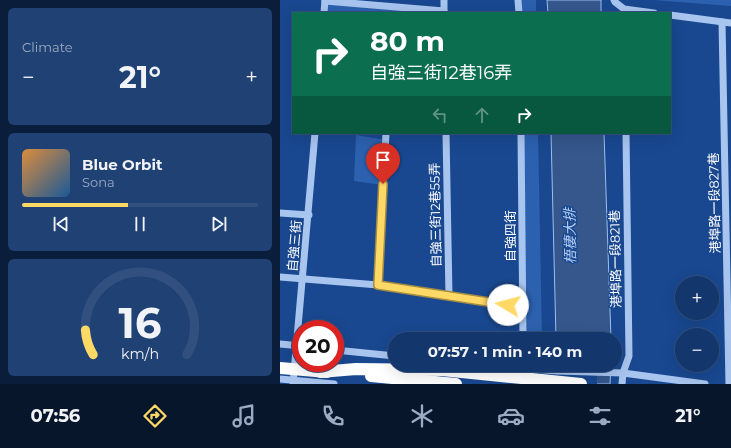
<!DOCTYPE html>
<html lang="en">
<head>
<meta charset="utf-8">
<style>
  :root { --surface:#13366c; --page:#204174; --text:#f1f3f6; --muted:#9dabc2; --line:#32507f; --accent:#ffd966 }
  body { margin:0; font-family:Montserrat,"Noto Sans TC",sans-serif; background:var(--page); color:var(--text); height:100vh; display:flex; flex-direction:column; font-size:15px; white-space:nowrap }
  * { box-sizing:border-box; margin:0 }
  p { font-size:13px; color:var(--muted) }
  .icon { flex:none; width:22px; height:22px; fill:none; stroke:currentColor; stroke-width:2; stroke-linecap:round; stroke-linejoin:round }
  .map { position:relative; flex:1; overflow:hidden }
  .panel { display:flex; flex-direction:column; gap:8px; padding:8px; background:#0a1e3b; width:280px }
  .panel>* { flex:none }
  .banner { position:absolute; left:12px; top:12px; width:379px; height:122px; border-radius:0px; box-shadow:0 4px 16px #0002,0 0 0 1px var(--line); background:#0b6e4f; color:#fff; overflow:hidden }
  .fabs { position:absolute; left:395px; top:276px; display:grid; gap:8px }
  .fabs a { display:grid; place-items:center; width:44px; height:44px; border-radius:50%; background:var(--surface); box-shadow:0 4px 16px #0002,0 0 0 1px var(--line); font-size:20px }
  .speed { position:absolute; left:12px; top:320px; display:flex; gap:8px; font-size:20px; font-weight:700; text-align:center }
  .speed>* { display:grid; place-content:center; width:52px; height:52px; border-radius:50%; background:var(--surface); box-shadow:0 4px 16px #0002,0 0 0 1px var(--line); line-height:1 }
  .speed .limit { border:6px solid #d22; background:#fff; color:#111 }
  .pin { position:absolute; display:grid; place-items:center; width:34px; height:34px; color:#fff; margin:-41px -17px; border-radius:50% 50% 50% 0; rotate:-45deg; box-shadow:0 0 4px #0007 }
  .pin .icon { rotate:45deg }
  .me { position:absolute; width:44px; margin:-22px; rotate:278deg; stroke-linejoin:round; filter:drop-shadow(0 0 3px #0008) }
  .turn { display:flex; align-items:center; gap:14px; height:84px; padding:0 12px; font-size:18px }
  .turn .icon { width:52px; height:52px; stroke-width:2.5 }
  .turn b { display:block; font-size:28px; line-height:34px }
  .lanes { display:flex; align-items:center; height:38px; padding:0 12px; background:#0003; justify-content:center; gap:20px; direction:ltr }
  .lanes .off { opacity:.35 }
  .big { font-size:30px; font-weight:700; line-height:1.1 }
  .panel .widget { flex:1; display:flex; flex-direction:column; justify-content:center; gap:6px; min-width:0; padding:0 14px; border-radius:6px; background:var(--page) }
  .panel .dial { align-items:center; gap:0 }
  .dial svg { height:104px; overflow:visible; fill:none; stroke:var(--line); stroke-width:7; stroke-linecap:round; text-anchor:middle }
  .dial text { fill:var(--text); stroke:none }
  .song { display:flex; align-items:center; gap:12px }
  .cover { width:48px; height:48px; border-radius:6px; background:linear-gradient(135deg,hsl(30 70% 55%),hsl(210 70% 35%)) }
  .played { height:4px; border-radius:2px; background:linear-gradient(90deg,var(--accent) 45%,var(--line) 45%) }
  .keys { display:flex; justify-content:space-around; direction:ltr }
  .heat { display:flex; justify-content:space-between; align-items:center; font-size:22px; direction:ltr }
  .trip { position:absolute; left:108px; top:332px; width:234px; height:40px; border-radius:20px; background:var(--surface); box-shadow:0 4px 16px #0002,0 0 0 1px var(--line); font-weight:700; line-height:40px; text-align:center }
  .menu { display:flex; height:64px; justify-content:space-around; align-items:center; background:#08162b; color:var(--muted) }
  .menu .icon { width:28px; height:28px }
  .menu .on { color:var(--accent) }
  .menu b { font-size:18px; color:var(--text) }
  main { display:flex; flex:1; min-height:0 }
  .map>svg:first-child { display:block }
  .green { fill:#2c61af }
  .water { fill:#35578c; stroke:#9bbff1 }
  .pier { fill:#194890 }
  .lines { fill:none; stroke-linecap:round; stroke-linejoin:round }
  .minor { stroke:#a8c5ef; stroke-width:7 }
  .highway { stroke:#fff; stroke-width:12 }
  .route-casing { stroke:#a68d42; stroke-width:10 }
  .route { stroke:#ffd966; stroke-width:7 }
  .labels { text-anchor:middle; stroke-width:3; stroke-linejoin:round; paint-order:stroke }
  .street-label { font-size:13px; fill:#fff; stroke:#194890 }
  .water-label { font-size:14px; font-style:italic; fill:#b4cff6; stroke:#194890 }
</style>
</head>
<body>
<main>
<section class="panel">
<div class="widget"><p>Climate</p>
<div class="heat"><a>−</a><b class="big">21°</b><a>+</a></div>
</div>
<div class="widget">
<div class="song"><i class="cover"></i><div><b>Blue Orbit</b><p>Sona</p></div></div>
<div class="played"></div>
<div class="keys"><svg class="icon" aria-label="previous" viewBox="0 0 24 24"><path d="M18 5L8 12l10 7zM5 5v14"/></svg><svg class="icon" aria-label="pause" viewBox="0 0 24 24"><path d="M8 5v14M16 5v14"/></svg><svg class="icon" aria-label="next" viewBox="0 0 24 24"><path d="M6 5l10 7-10 7zM19 5v14"/></svg></div>
</div>
<div class="widget dial"><svg viewBox="0 0 100 80">
<path d="M14 69A42 42 0 1 1 86 69"/>
<path d="M14 69A42 42 0 0 1 8 50" stroke="#ffd966"/>
<text x="50" y="56" font-size="32" font-weight="700">16</text>
<text x="50" y="72" font-size="11">km/h</text>
</svg></div>
</section>
<div class="map">
<svg width="451" height="384" viewBox="0 0 451 384">
  <rect width="100%" height="100%" fill="#194890"/>
  <g class="green">
    <path d="M239,0h17v13h-16z"/>
    <path d="M373,0h78v6z"/>
    <path d="M45,1l119,12h-120z"/>
    <path d="M243,133h15l4,206h-19z"/>
    <path d="M76,135l30,5 -3,45 -29,-4z"/>
  </g>
  <g class="water">
    <path d="M267,0h54v13h-53z"/>
    <path d="M271,133h53l7,206h-55z"/>
    <path d="M277,365h54l-1,19h-52z"/>
  </g>
  <path class="pier" d="M275,365h42v19h-41z"/>
  <g class="lines">
    <g class="minor">
      <path d="M164,0v13"/>
      <path d="M238,0l1,13"/>
      <path d="M334,0l1,2 9,7 30,4"/>
      <path d="M45,1l119,10"/>
      <path d="M44,13l1,-13"/>
      <path d="M390,15l61,8"/>
      <path d="M442,22l7,362"/>
      <path d="M166,133l3,163"/>
      <path d="M241,133l2,206"/>
      <path d="M0,213l29,2"/>
      <path d="M0,277l98,8 144,22"/>
      <path d="M98,285l8,-152"/>
      <path d="M0,344l21,2"/>
      <path d="M55,350l60,6"/>
      <path d="M206,365l71,6 66,2 82,11"/>
      <path d="M0,379l54,5"/>
      <path d="M13,384l22,-251"/>
      <path d="M342,384l1,-11 6,-17 -3,-223"/>
    </g>
    <g class="highway">
      <path d="M0,368l47,4"/>
      <path d="M40,372l36,-3 86,1 139,14"/>
      <path d="M91,376l85,8"/>
    </g>
  </g>
  <g class="lines">
    <defs>
      <path id="route" d="M103,184l-5,101 130,20"/>
    </defs>
    <use href="#route" class="route-casing"/>
    <use href="#route" class="route"/>
  </g>
  <g class="labels">
    <g class="street-label">
      <text transform="translate(434 203) rotate(-91)" y="5">港埠路一段827巷</text>
      <text transform="translate(155 215) rotate(-91)" y="5">自強三街12巷55弄</text>
      <text transform="translate(230 236) rotate(-90)" y="5">自強四街</text>
      <text transform="translate(14 246) rotate(-85)" y="5">自強三街</text>
      <text transform="translate(335 259) rotate(-91)" y="5">港埠路一段821巷</text>
    </g>
    <g class="water-label">
      <text transform="translate(290 236) rotate(-91)" y="5">梧棲大排</text>
    </g>
  </g>
</svg>
<div class="fabs">
<a>+</a>
<a>−</a>
</div>
<div class="speed"><div class="limit">20</div></div>
<div class="pin" style="left:103px;top:184px;background:#d93025"><svg class="icon" aria-label="arrive" viewBox="0 0 24 24"><path d="M6 21V4h12l-3 4 3 4H6"/></svg></div>
<svg class="me" style="left:228px;top:305px" viewBox="-20 -20 40 40"><circle r="19" fill="#fff"/><path d="M0-13L10 11 0 6-10 11z" fill="#ffd966"/></svg>
<div class="trip">07:57 · 1 min · 140 m</div>
<div class="banner">
<div class="turn"><svg class="icon" aria-label="right" viewBox="0 0 24 24"><path d="M7 20v-9h11M14 6l5 5-5 5"/></svg><div><b>80 m</b>自強三街12巷16弄</div></div>
<div class="lanes"><svg class="icon off" aria-label="left" viewBox="0 0 24 24"><path d="M17 20v-9H6M10 6l-5 5 5 5"/></svg><svg class="icon off" aria-label="ahead" viewBox="0 0 24 24"><path d="M12 20V5M6 11l6-6 6 6"/></svg><svg class="icon" aria-label="right" viewBox="0 0 24 24"><path d="M7 20v-9h11M14 6l5 5-5 5"/></svg></div>
</div>
</div>
</main>
<nav class="menu">
<b>07:56</b>
<svg class="icon on" aria-label="directions" viewBox="0 0 24 24"><path d="M12 3l9 9-9 9-9-9zM9 14v-3h6M13 9l2 2-2 2"/></svg>
<svg class="icon" aria-label="music" viewBox="0 0 24 24"><path d="M9 18V5l10-2v13"/><circle cx="6" cy="18" r="3"/><circle cx="16" cy="16" r="3"/></svg>
<svg class="icon" aria-label="phone" viewBox="0 0 24 24"><path d="M5 4h4l2 5-3 2q2 4 5 5l2-3 5 2v4C11 20 4 13 5 4z"/></svg>
<svg class="icon" aria-label="climate" viewBox="0 0 24 24"><path d="M12 3v18M4 7l16 10M4 17L20 7"/></svg>
<svg class="icon" aria-label="car" viewBox="0 0 24 24"><path d="M5 17H2v-5l4-1 3-4h7l3 4 3 1v5h-3M9 17h6M6 11h13"/><circle cx="7" cy="17" r="2"/><circle cx="17" cy="17" r="2"/></svg>
<svg class="icon" aria-label="filters" viewBox="0 0 24 24"><path d="M4 7h16M4 17h16"/><circle cx="9" cy="7" r="2"/><circle cx="15" cy="17" r="2"/></svg>
<b>21°</b>
</nav>
</body>
</html>
